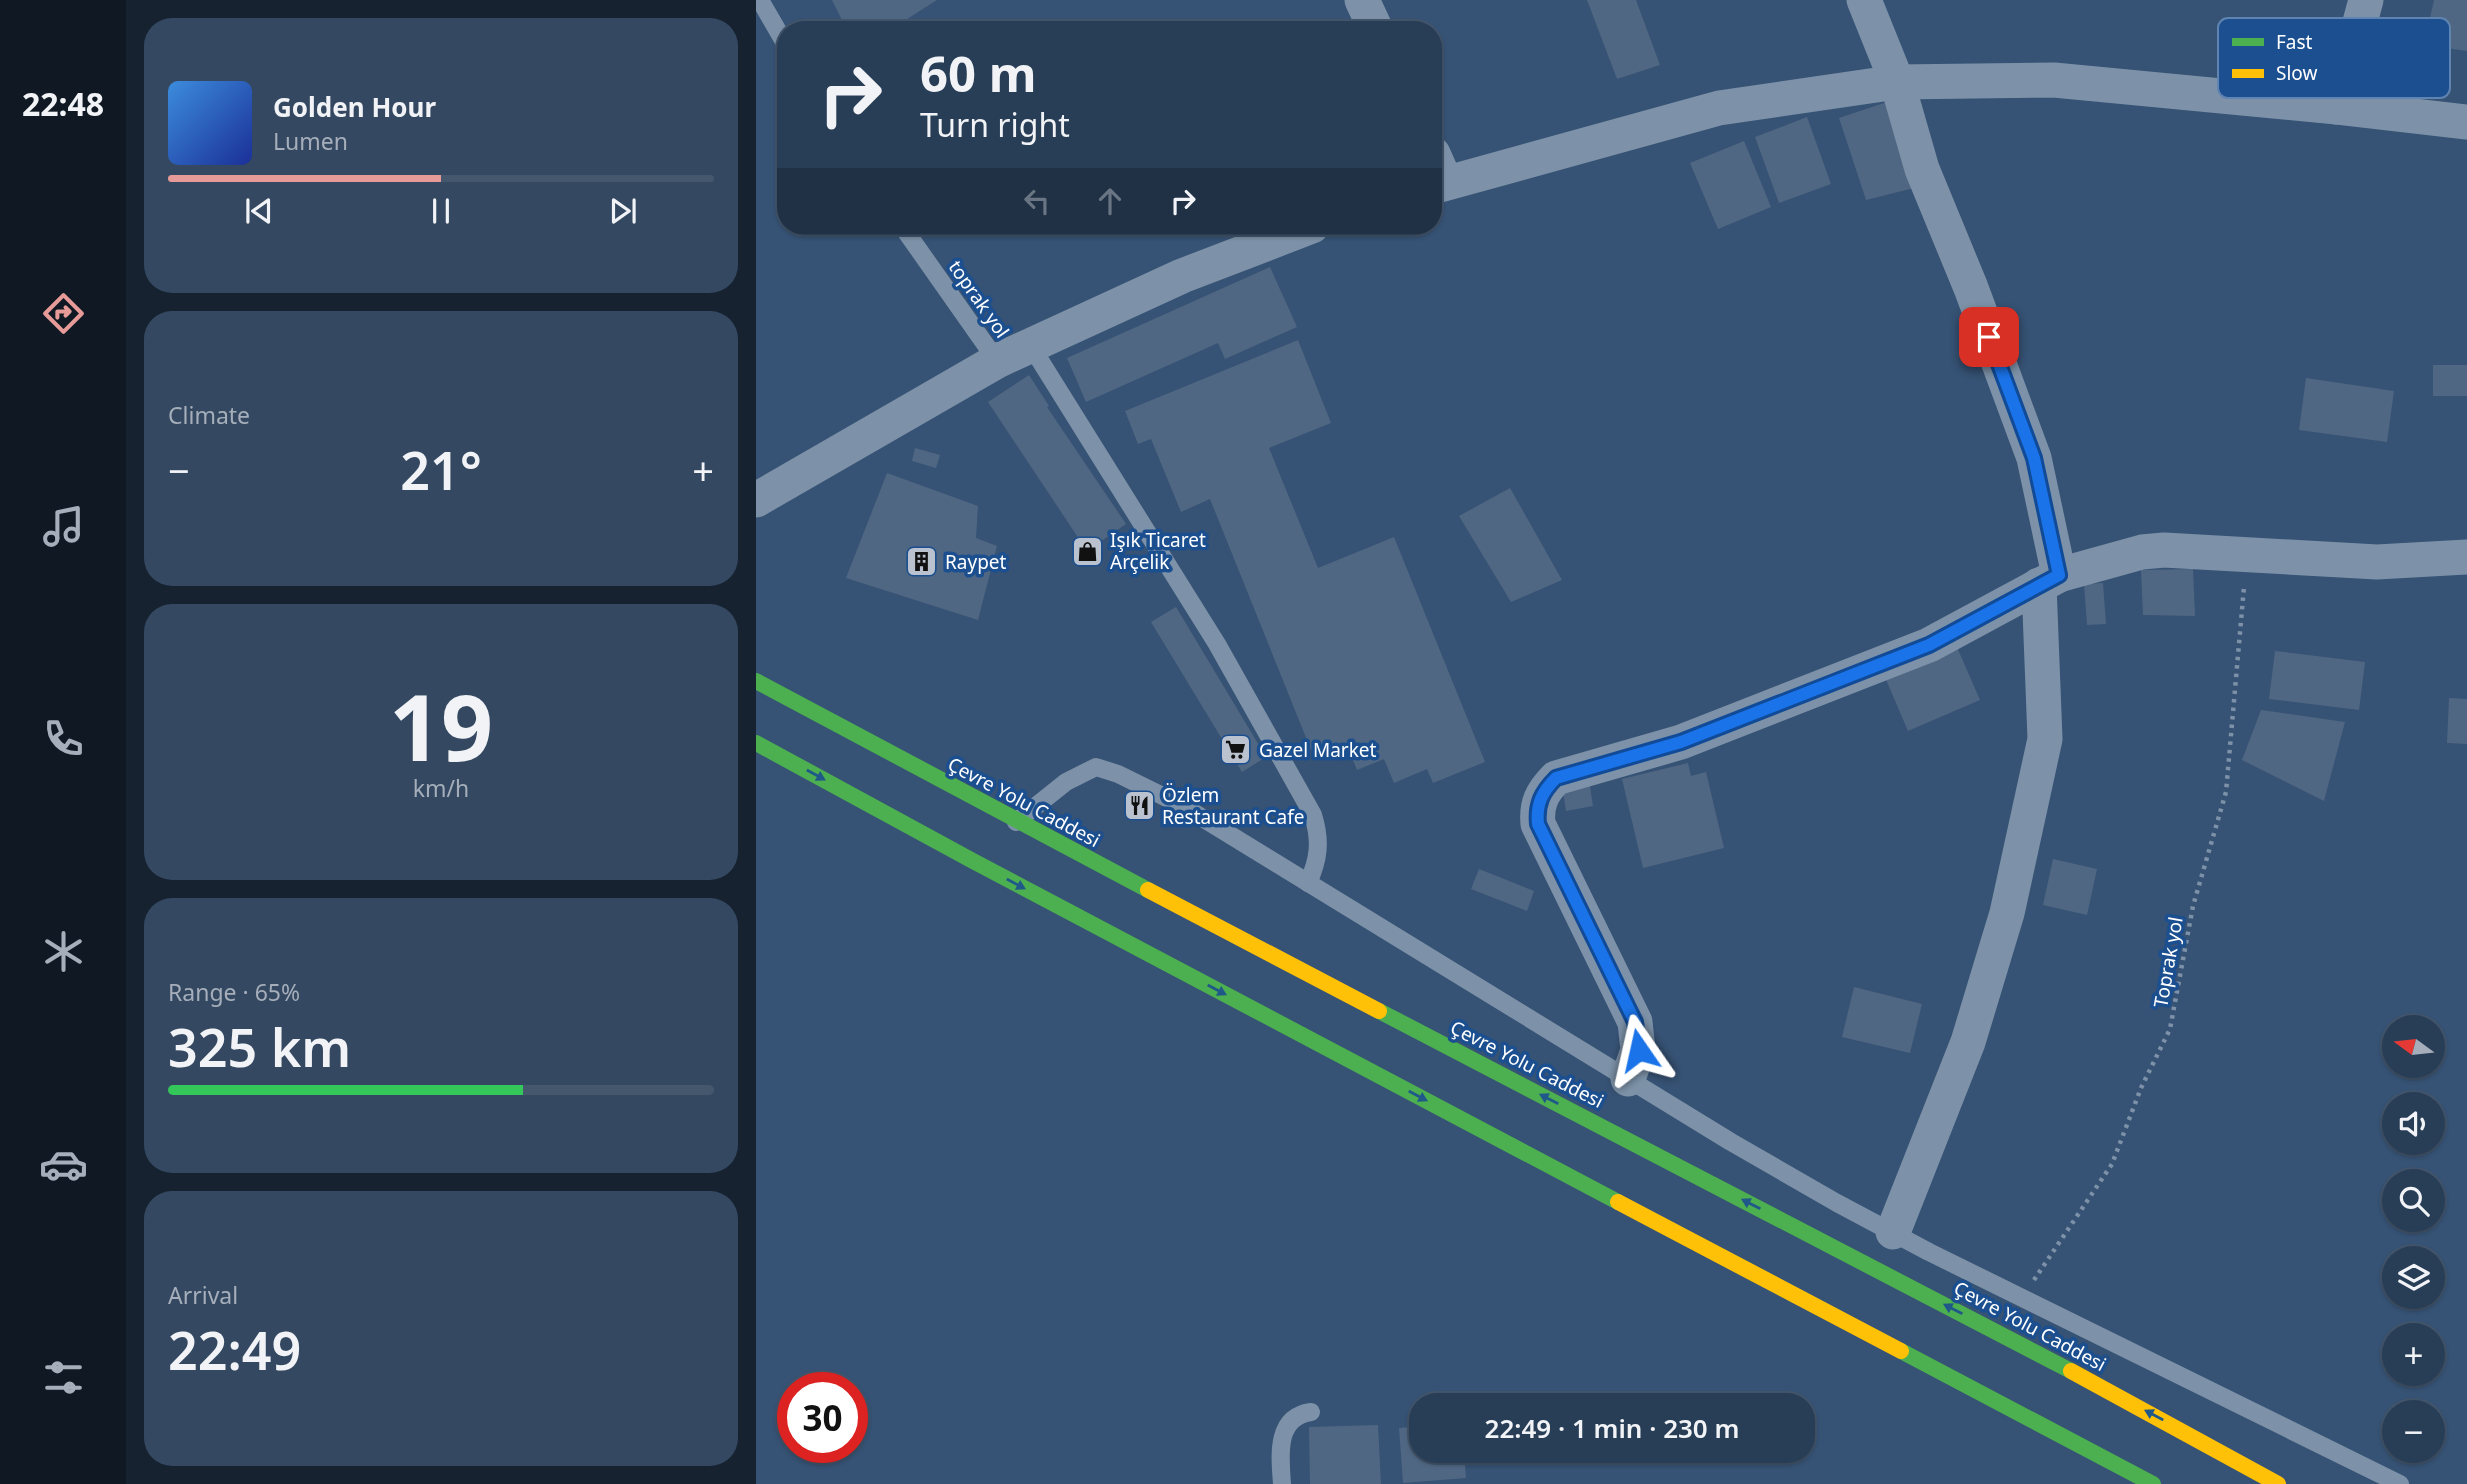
<!DOCTYPE html>
<html lang="en">
<head>
<meta charset="utf-8">
<style>
  :root { --surface:#283e57; --page:#344961; --text:#f1f3f6; --muted:#a5aeba; --line:#44576d; --accent:#e69b98 }
  body { margin:0; font-family:"Noto Sans",sans-serif; background:var(--page); color:var(--text); height:100vh; display:flex; flex-direction:column; font-size:26px; white-space:nowrap }
  * { box-sizing:border-box; margin:0 }
  p { font-size:23px; color:var(--muted) }
  .icon { flex:none; width:38px; height:38px; fill:none; stroke:currentColor; stroke-width:2; stroke-linecap:round; stroke-linejoin:round }
  .map { position:relative; flex:1; overflow:hidden }
  .side { display:flex; flex-direction:column; gap:18px; padding:18px; background:#162230; width:630px }
  .side>* { flex:none }
  .guide { position:absolute; left:21px; top:21px; width:665px; height:214px; border-radius:28px; box-shadow:0 2px 5px #0004,0 0 0 2px var(--line); background:#283e57; color:var(--text); overflow:hidden }
  .needle { width:46px; rotate:285deg }
  .controls { position:absolute; left:1626px; top:1015px; display:grid; gap:14px }
  .controls a { display:grid; place-items:center; width:63px; height:63px; border-radius:50%; background:var(--surface); box-shadow:0 2px 5px #0004,0 0 0 2px var(--line); font-size:35px }
  .speed { position:absolute; left:21px; top:1372px; display:flex; gap:14px; font-size:35px; font-weight:700; text-align:center }
  .speed>* { display:grid; place-content:center; width:91px; height:91px; border-radius:50%; background:var(--surface); box-shadow:0 2px 5px #0004,0 0 0 2px var(--line); line-height:1 }
  .speed .limit { border:10px solid #d22; background:#fff; color:#111 }
  .pin { position:absolute; display:grid; place-items:center; width:60px; height:60px; color:#fff; margin:-30px; border-radius:14px; box-shadow:0 4px 10px #0006 }
  .me { position:absolute; width:77px; margin:-38px; rotate:349deg; stroke-linejoin:round; filter:drop-shadow(0 0 5px #0008) }
  .turn { display:flex; align-items:center; gap:24px; height:147px; padding:0 28px; font-size:32px }
  .turn .icon { width:91px; height:91px; stroke-width:2.5 }
  .turn b { display:block; font-size:49px; line-height:60px }
  .lanes { display:flex; align-items:center; height:66px; padding:0 28px; background:#0003; justify-content:center; gap:35px; direction:ltr }
  .lanes .off { opacity:.35 }
  .big { font-size:52px; font-weight:600; line-height:1.1 }
  .side .tile { flex:1; display:flex; flex-direction:column; justify-content:center; gap:10px; min-width:0; padding:0 24px; border-radius:28px; background:var(--page) }
  .side .dial { align-items:center; gap:0 }
  .dial b { font-size:91px; line-height:1 }
  .song { display:flex; align-items:center; gap:21px }
  .cover { width:84px; height:84px; border-radius:10px; background:linear-gradient(135deg,hsl(210 70% 55%),hsl(230 70% 35%)) }
  .played { height:7px; border-radius:4px; background:linear-gradient(90deg,var(--accent) 50%,var(--line) 50%) }
  .keys { display:flex; justify-content:space-around; direction:ltr }
  .heat { display:flex; justify-content:space-between; align-items:center; font-size:38px; direction:ltr }
  .charge { height:10px; border-radius:5px; background:linear-gradient(90deg,#34c759 65%,var(--line) 0) }
  .trip { position:absolute; left:653px; top:1393px; width:406px; height:70px; border-radius:28px; background:var(--surface); box-shadow:0 2px 5px #0004,0 0 0 2px var(--line); font-weight:600; line-height:70px; text-align:center }
  main { display:flex; flex:1; min-height:0 }
  .menu { display:flex; flex-direction:column; width:126px; justify-content:space-around; align-items:center; background:#101923; color:var(--muted) }
  .menu .icon { width:49px; height:49px }
  .menu .selected { color:var(--accent) }
  .menu b { font-size:32px; color:var(--text) }
  .map>svg:first-child { display:block }
  .building { fill:#506783 }
  .lines { fill:none; stroke-linecap:round; stroke-linejoin:round }
  .path { stroke:#7d92a8; stroke-width:4.5; stroke-dasharray:3.5 5; stroke-linecap:butt }
  .lane { stroke:#7d92a8; stroke-width:18 }
  .street { stroke:#7d92a8; stroke-width:35 }
  .fast { stroke:#4caf50; stroke-width:16 }
  .slow { stroke:#ffc107; stroke-width:16 }
  .oneway { fill:#205989 }
  .route-casing { stroke:#114b97; stroke-width:18 }
  .route { stroke:#1a73e8; stroke-width:12 }
  .labels { text-anchor:middle; stroke-width:7; stroke-linejoin:round; paint-order:stroke }
  .street-label { font-size:19px; fill:#fff; stroke:#1b4f8f }
  .poi-label { font-size:19px; fill:#fff; stroke:#1b4f8f; text-anchor:start }
  .key { fill:#1b4f8f; stroke:#5f84b1; stroke-width:2 }
  .key-label { font-size:19px; fill:#fff }
</style>
</head>
<body>
<main>
<nav class="menu">
<b>22:48</b>
<svg class="icon selected" aria-label="directions" viewBox="0 0 24 24"><path d="M12 3l9 9-9 9-9-9zM9 14v-3h6M13 9l2 2-2 2"/></svg>
<svg class="icon" aria-label="music" viewBox="0 0 24 24"><path d="M9 18V5l10-2v13"/><circle cx="6" cy="18" r="3"/><circle cx="16" cy="16" r="3"/></svg>
<svg class="icon" aria-label="phone" viewBox="0 0 24 24"><path d="M5 4h4l2 5-3 2q2 4 5 5l2-3 5 2v4C11 20 4 13 5 4z"/></svg>
<svg class="icon" aria-label="climate" viewBox="0 0 24 24"><path d="M12 3v18M4 7l16 10M4 17L20 7"/></svg>
<svg class="icon" aria-label="car" viewBox="0 0 24 24"><path d="M5 17H2v-5l4-1 3-4h7l3 4 3 1v5h-3M9 17h6M6 11h13"/><circle cx="7" cy="17" r="2"/><circle cx="17" cy="17" r="2"/></svg>
<svg class="icon" aria-label="filters" viewBox="0 0 24 24"><path d="M4 7h16M4 17h16"/><circle cx="9" cy="7" r="2"/><circle cx="15" cy="17" r="2"/></svg>
</nav>
<section class="side">
<div class="tile">
<div class="song"><i class="cover"></i><div><b>Golden Hour</b><p>Lumen</p></div></div>
<div class="played"></div>
<div class="keys"><svg class="icon" aria-label="previous" viewBox="0 0 24 24"><path d="M18 5L8 12l10 7zM5 5v14"/></svg><svg class="icon" aria-label="pause" viewBox="0 0 24 24"><path d="M8 5v14M16 5v14"/></svg><svg class="icon" aria-label="next" viewBox="0 0 24 24"><path d="M6 5l10 7-10 7zM19 5v14"/></svg></div>
</div>
<div class="tile"><p>Climate</p>
<div class="heat"><a>−</a><b class="big">21°</b><a>+</a></div>
</div>
<div class="tile dial"><b>19</b><p>km/h</p></div>
<div class="tile"><p>Range · 65%</p><b class="big">325 km</b><div class="charge"></div></div>
<div class="tile"><p>Arrival</p><b class="big">22:49</b></div>
</section>
<div class="map">
<svg width="1711" height="1484" viewBox="0 0 1711 1484">
  <rect width="100%" height="100%" fill="#365274"/>
  <g class="building">
    <path d="M76,0h105l-47,30h-43z"/>
    <path d="M831,0h49l24,65 -43,14z"/>
    <path d="M1678,0h33v51l-43,-6z"/>
    <path d="M1134,101l24,87 -48,12 -27,-82z"/>
    <path d="M1051,117l24,67 -52,19 -24,-66z"/>
    <path d="M988,141l27,66 -53,22 -28,-66z"/>
    <path d="M514,267l27,60 -72,32 -7,-16 -132,59 -19,-44z"/>
    <path d="M542,340l33,83 -62,25 49,120 76,-31 91,225 -52,21 -6,-14 -33,14 -10,-24 -27,11 -9,-23 -33,13 -105,-261 -29,13 -30,-73 -13,5 -13,-33z"/>
    <rect x="1677" y="365" width="34" height="31"/>
    <path d="M273,375l20,31 -2,1 79,117 -39,27 -99,-149z"/>
    <path d="M1550,378l88,13 -7,51 -88,-12z"/>
    <path d="M159,448l25,7 -4,13 -24,-7z"/>
    <path d="M131,473l91,33 -2,32 21,8 -19,74 -132,-42z"/>
    <path d="M754,488l52,92 -51,22 -52,-86z"/>
    <path d="M1437,569l2,47 -52,-1 -2,-45z"/>
    <path d="M1347,583l3,41 -19,1 -3,-41z"/>
    <path d="M420,607l90,150 -24,15 -91,-150z"/>
    <path d="M1200,645l24,55 -72,31 -24,-56z"/>
    <path d="M1519,651l90,11 -6,48 -90,-11z"/>
    <path d="M1693,698l18,1v45l-20,-1z"/>
    <path d="M1505,710l84,12 -21,79 -82,-41z"/>
    <path d="M932,763l3,13 15,-4 18,76 -81,20 -21,-89z"/>
    <path d="M833,780l4,26 -27,5 -4,-26z"/>
    <path d="M1297,859l44,10 -10,46 -44,-10z"/>
    <path d="M723,869l55,22 -7,20 -56,-22z"/>
    <path d="M1098,987l68,17 -12,49 -68,-16z"/>
    <path d="M622,1425l3,59h-71l-1,-57z"/>
    <path d="M665,1426v25h43l2,27 -63,5 -4,-55z"/>
  </g>
  <g class="lines">
    <path class="path" d="M1278,1280l78,-116 29,-76 29,-59 23,-123 33,-114 18,-205"/>
    <g class="lane">
      <path d="M4,0l26,45"/>
      <path d="M146,226l95,135"/>
      <path d="M275,346l186,298 96,171c8,26 6,44 -5,68"/>
      <path d="M260,822l50,-40 30,-15 22,7 65,32 548,336 106,61 92,49 471,232"/>
      <path d="M526,1484c-2,-28 -7,-67 29,-72"/>
    </g>
    <g class="street">
      <path d="M606,0l14,30"/>
      <path d="M1108,0l33,82 25,87 49,119 63,170 25,117"/>
      <path d="M1581,107l29,-107"/>
      <path d="M677,154l13,29"/>
      <path d="M677,187l286,-79 178,-26 157,-2 283,27 130,15"/>
      <path d="M0,500l241,-139 185,-85 130,-50"/>
      <path d="M872,1079l10,-29 -3,-28 -97,-198c-2,-20 4,-32 18,-46l125,-36 248,-97 130,-70 83,-23 22,-2 213,12 90,-5"/>
      <path d="M1137,1232l75,-190 39,-129 38,-174 -6,-154"/>
    </g>
    <g class="fast">
      <path d="M0,681l392,209"/>
      <path d="M0,743l217,118 645,341"/>
      <path d="M623,1011l692,360"/>
      <path d="M1145,1351l252,133"/>
    </g>
    <g class="slow">
      <path d="M392,890l231,121"/>
      <path d="M862,1202l283,149"/>
      <path d="M1315,1371l207,113"/>
    </g>
  </g>
  <defs><path id="oneway-solid" d="M-6-.8H1V-3.2L6.5 0L1 3.2V.8H-6Z" transform="scale(1.75)"/></defs>
  <g class="oneway">
    <use href="#oneway-solid" transform="translate(60 775) rotate(29)"/>
    <use href="#oneway-solid" transform="translate(260 884) rotate(28)"/>
    <use href="#oneway-solid" transform="translate(461 990) rotate(28)"/>
    <use href="#oneway-solid" transform="translate(662 1096) rotate(28)"/>
    <use href="#oneway-solid" transform="translate(793 1099) rotate(-153)"/>
    <use href="#oneway-solid" transform="translate(995 1204) rotate(-153)"/>
    <use href="#oneway-solid" transform="translate(1197 1309) rotate(-153)"/>
    <use href="#oneway-solid" transform="translate(1398 1415) rotate(-152)"/>
  </g>
  <g class="lines">
    <defs>
      <path id="route" d="M883,1050l-4,-28 -97,-198c-2,-20 4,-32 18,-46l125,-36 248,-97 130,-70 -25,-117 -45,-121"/>
    </defs>
    <use href="#route" class="route-casing"/>
    <use href="#route" class="route"/>
  </g>
  <defs>
    <symbol id="shop-square" viewBox="-11 -11 22 22"><rect x="-9" y="-9" width="18" height="18" rx="4" fill="#b9c2ce" stroke="#1b4f8f"/><path d="M-5-2.5h2.3a2.7 3.5 0 0 1 5.4 0H5L5.5 6h-11ZM-1.5-2.5h3a1.5 2.3 0 0 0-3 0Z" fill="#111"/></symbol>
    <symbol id="building-square" viewBox="-11 -11 22 22"><rect x="-9" y="-9" width="18" height="18" rx="4" fill="#b9c2ce" stroke="#1b4f8f"/><path d="M-4-6H4V6H1V3H-1V6H-4ZM-2.5-4.3h1.7v1.8h-1.7ZM.8-4.3h1.7v1.8H.8ZM-2.5-1h1.7V.8h-1.7ZM.8-1h1.7V.8H.8Z" fill="#111"/></symbol>
    <symbol id="supermarket-square" viewBox="-11 -11 22 22"><rect x="-9" y="-9" width="18" height="18" rx="4" fill="#b9c2ce" stroke="#1b4f8f"/><path d="M-6-5.5h2.5l.6 2H6L4.5 2H-2.5L-4.4-4H-6ZM-1.5 3.2a1.3 1.3 0 1 0 .1 0ZM3 3.2a1.3 1.3 0 1 0 .1 0Z" fill="#111"/></symbol>
    <symbol id="restaurant-square" viewBox="-11 -11 22 22"><rect x="-9" y="-9" width="18" height="18" rx="4" fill="#b9c2ce" stroke="#1b4f8f"/><path d="M-5-6h1v4h1v-4h1v4h1v-4h1v5L-1.5 .5V6h-2V.5L-5-1ZM5-6V6H3V1.5H1.5Q1.5-4 5-6Z" fill="#111"/></symbol>
  </defs>
  <g fill-rule="evenodd">
    <use href="#shop-square" x="314" y="534" width="35" height="35"/>
    <use href="#building-square" x="148" y="544" width="35" height="35"/>
    <use href="#supermarket-square" x="462" y="732" width="35" height="35"/>
    <use href="#restaurant-square" x="366" y="788" width="35" height="35"/>
  </g>
  <g class="labels">
    <g class="street-label">
      <text transform="translate(223 299) rotate(55)" y="7">toprak yol</text>
      <text transform="translate(268 802) rotate(28)" y="7">Çevre Yolu Caddesi</text>
      <text transform="translate(1412 962) rotate(-80)" y="7">Toprak yol</text>
      <text transform="translate(771 1064) rotate(27)" y="7">Çevre Yolu Caddesi</text>
      <text transform="translate(1274 1326) rotate(28)" y="7">Çevre Yolu Caddesi</text>
    </g>
    <g class="poi-label">
      <text x="354" y="547">Işık Ticaret<tspan x="354" dy="22">Arçelik</tspan></text>
      <text x="189" y="569">Raypet</text>
      <text x="503" y="757">Gazel Market</text>
      <text x="406" y="802">Özlem<tspan x="406" dy="22">Restaurant Cafe</tspan></text>
    </g>
  </g>
  <rect x="1462" y="18" width="232" height="80" rx="10" class="key"/>
  <rect x="1476" y="38" width="32" height="8" fill="#4caf50"/>
  <rect x="1476" y="69" width="32" height="9" fill="#ffc107"/>
  <g class="key-label">
    <text x="1520" y="49">Fast</text>
    <text x="1520" y="80">Slow</text>
  </g>
</svg>
<div class="controls">
<a><svg class="needle" viewBox="-14 -14 28 28"><path d="M0-13l5 13h-10z" fill="#e53935"/><path d="M0 13l5-13h-10z" fill="#a5aeba"/></svg></a>
<a><svg class="icon" aria-label="sound" viewBox="0 0 24 24"><path d="M4 9h4l5-4v14l-5-4H4zM17 9q2 3 0 6"/></svg></a>
<a><svg class="icon" aria-label="search" viewBox="0 0 24 24"><circle cx="10" cy="10" r="6"/><path d="M15 15l6 6"/></svg></a>
<a><svg class="icon" aria-label="layers" viewBox="0 0 24 24"><path d="M12 4l9 5-9 5-9-5zM3 14l9 5 9-5"/></svg></a>
<a>+</a>
<a>−</a>
</div>
<div class="speed"><div class="limit">30</div></div>
<div class="pin" style="left:1233px;top:337px;background:#d93025"><svg class="icon" aria-label="arrive" viewBox="0 0 24 24"><path d="M6 21V4h12l-3 4 3 4H6"/></svg></div>
<svg class="me" style="left:883px;top:1050px" viewBox="-20 -20 40 40"><path d="M0-17L14 15 0 8-14 15z" fill="#1a73e8" stroke="#fff" stroke-width="4"/></svg>
<div class="trip">22:49 · 1 min · 230 m</div>
<div class="guide">
<div class="turn"><svg class="icon" aria-label="right" viewBox="0 0 24 24"><path d="M7 20v-9h11M14 6l5 5-5 5"/></svg><div><b>60 m</b>Turn right</div></div>
<div class="lanes"><svg class="icon off" aria-label="left" viewBox="0 0 24 24"><path d="M17 20v-9H6M10 6l-5 5 5 5"/></svg><svg class="icon off" aria-label="ahead" viewBox="0 0 24 24"><path d="M12 20V5M6 11l6-6 6 6"/></svg><svg class="icon" aria-label="right" viewBox="0 0 24 24"><path d="M7 20v-9h11M14 6l5 5-5 5"/></svg></div>
</div>
</div>
</main>
</body>
</html>
